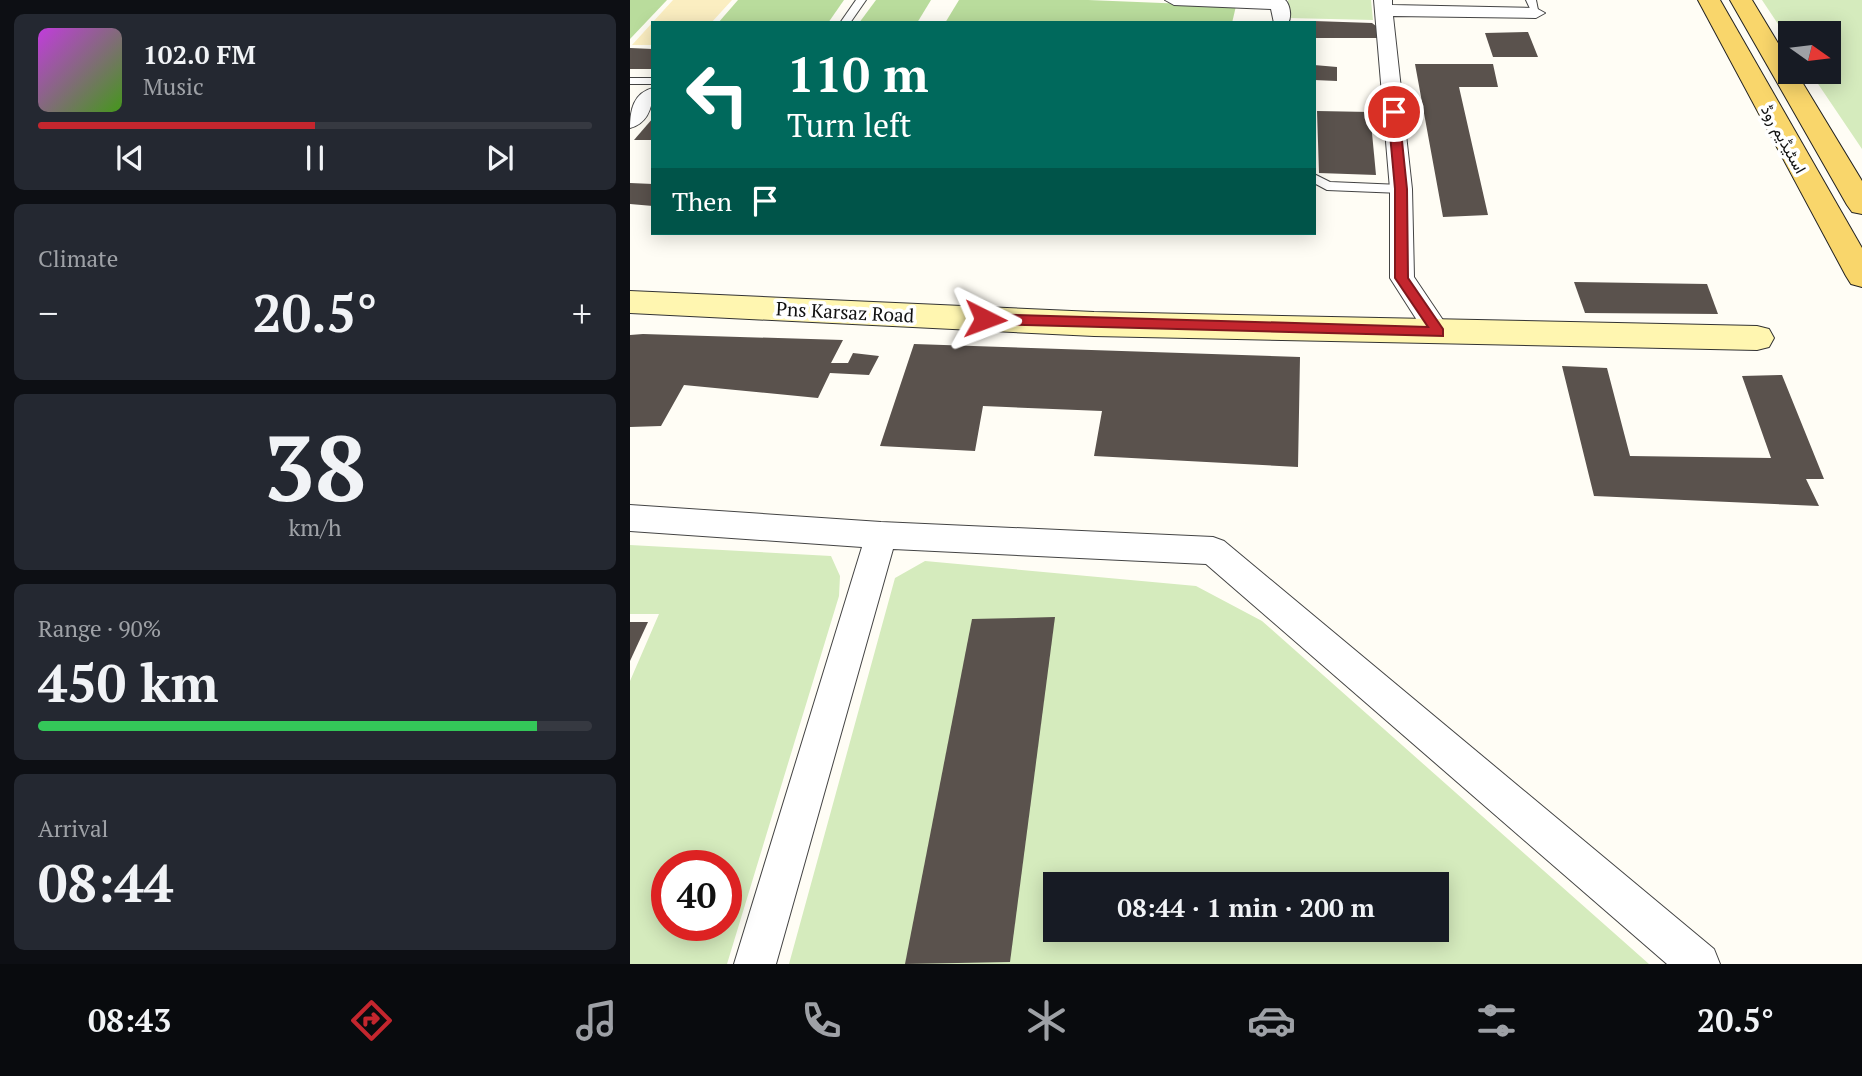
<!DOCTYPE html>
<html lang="en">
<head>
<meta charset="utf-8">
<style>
  :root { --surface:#171b24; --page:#242831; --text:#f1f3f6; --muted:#9ea1a6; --line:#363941; --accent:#c4262e }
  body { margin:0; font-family:"PT Serif",Vazirmatn,serif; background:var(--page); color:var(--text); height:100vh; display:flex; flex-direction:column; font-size:26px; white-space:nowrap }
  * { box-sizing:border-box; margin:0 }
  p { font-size:23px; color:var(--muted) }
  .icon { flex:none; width:38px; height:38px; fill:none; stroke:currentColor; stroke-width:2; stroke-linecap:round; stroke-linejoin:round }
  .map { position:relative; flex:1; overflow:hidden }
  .panel { display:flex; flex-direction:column; gap:14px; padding:14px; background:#0d0f14; width:630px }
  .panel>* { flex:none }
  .guide { position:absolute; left:21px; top:21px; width:665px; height:214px; border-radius:0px; box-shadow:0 4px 18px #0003; background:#00695c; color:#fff; overflow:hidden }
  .needle { width:46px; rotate:104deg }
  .fabs { position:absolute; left:1148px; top:21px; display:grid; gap:14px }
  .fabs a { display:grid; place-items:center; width:63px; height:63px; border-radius:0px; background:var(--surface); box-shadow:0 4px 18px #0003; font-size:35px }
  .speed { position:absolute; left:21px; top:850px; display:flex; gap:14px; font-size:35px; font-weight:700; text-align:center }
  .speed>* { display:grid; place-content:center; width:91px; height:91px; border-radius:50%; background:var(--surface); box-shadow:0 4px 18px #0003; line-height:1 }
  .speed .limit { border:10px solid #d22; background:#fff; color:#111 }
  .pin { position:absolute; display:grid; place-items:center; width:60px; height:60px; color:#fff; margin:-30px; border:4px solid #fff; border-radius:50%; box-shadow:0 2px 7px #0007 }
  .me { position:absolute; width:77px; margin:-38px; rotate:93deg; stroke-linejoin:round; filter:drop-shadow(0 0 5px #0008) }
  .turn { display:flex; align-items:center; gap:24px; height:147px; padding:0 21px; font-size:32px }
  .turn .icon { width:91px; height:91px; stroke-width:2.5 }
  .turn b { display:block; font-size:49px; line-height:60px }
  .then { display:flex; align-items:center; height:66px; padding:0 21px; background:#0003; gap:14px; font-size:26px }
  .big { font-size:52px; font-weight:600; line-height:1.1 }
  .panel .card { flex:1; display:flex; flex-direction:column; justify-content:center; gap:10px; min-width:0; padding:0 24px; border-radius:10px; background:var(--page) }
  .panel .dial { align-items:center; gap:0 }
  .dial b { font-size:91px; line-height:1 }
  .song { display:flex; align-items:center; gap:21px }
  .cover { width:84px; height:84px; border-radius:10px; background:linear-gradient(135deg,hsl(290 70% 55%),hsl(100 70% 35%)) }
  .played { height:7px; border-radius:4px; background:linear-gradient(90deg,var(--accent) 50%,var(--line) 50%) }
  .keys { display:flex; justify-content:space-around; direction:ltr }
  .heat { display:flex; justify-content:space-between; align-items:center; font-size:38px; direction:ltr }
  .charge { height:10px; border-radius:5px; background:linear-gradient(90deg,#34c759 90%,var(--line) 0) }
  .trip { position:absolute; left:413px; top:872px; width:406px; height:70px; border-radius:0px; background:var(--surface); box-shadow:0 4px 18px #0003; font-weight:600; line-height:70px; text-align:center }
  .dock { display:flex; height:112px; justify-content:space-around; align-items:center; background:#090b0e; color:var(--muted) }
  .dock .icon { width:49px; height:49px }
  .dock .active { color:var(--accent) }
  .dock b { font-size:32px; color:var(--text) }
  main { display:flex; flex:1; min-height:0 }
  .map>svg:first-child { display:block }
  .green { fill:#d5ebbd; fill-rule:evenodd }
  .forest { fill:#b9dc9c }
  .sand { fill:#fbeec1 }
  .building { fill:#5a524d }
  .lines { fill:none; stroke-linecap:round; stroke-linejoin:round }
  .lane-casing { stroke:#444; stroke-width:2 }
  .street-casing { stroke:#444; stroke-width:2 }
  .secondary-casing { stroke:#333; stroke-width:2 }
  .primary-casing { stroke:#222; stroke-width:2 }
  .lane { fill:#fff; fill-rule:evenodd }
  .street { fill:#fff; fill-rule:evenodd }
  .secondary { fill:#fff6b0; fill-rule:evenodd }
  .primary { fill:#f9d66b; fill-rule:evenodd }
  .route { fill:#c4262e; stroke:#7f191e; stroke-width:2 }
  .labels { text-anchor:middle; stroke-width:7; stroke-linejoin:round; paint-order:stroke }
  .far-street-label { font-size:16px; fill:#111; stroke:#fff }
  .street-label { font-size:19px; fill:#111; stroke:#fff }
</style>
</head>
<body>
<main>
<section class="panel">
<div class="card">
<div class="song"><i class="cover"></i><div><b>102.0 FM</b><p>Music</p></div></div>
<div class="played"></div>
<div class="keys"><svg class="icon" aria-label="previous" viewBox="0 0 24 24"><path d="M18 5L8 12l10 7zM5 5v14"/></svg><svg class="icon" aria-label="pause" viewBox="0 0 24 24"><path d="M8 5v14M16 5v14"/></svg><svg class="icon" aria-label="next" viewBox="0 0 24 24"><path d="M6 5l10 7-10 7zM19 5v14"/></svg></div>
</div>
<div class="card"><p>Climate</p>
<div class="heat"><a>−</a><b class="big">20.5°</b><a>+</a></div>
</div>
<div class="card dial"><b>38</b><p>km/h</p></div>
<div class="card"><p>Range · 90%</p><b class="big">450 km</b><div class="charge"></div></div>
<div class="card"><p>Arrival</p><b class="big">08:44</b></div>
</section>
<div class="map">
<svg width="1232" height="964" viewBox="0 0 1232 964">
  <rect width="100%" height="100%" fill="#fffdf5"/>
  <g class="green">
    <path d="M658,0h83l2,20 -86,-2z"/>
    <path d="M1132,0h100v149l-52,-77h19v-39h-39v9z"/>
    <path d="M0,545l201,11 9,20 -1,20 -112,368h-97v-283l29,-67h-29zM96,866v60h-59v-60z"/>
    <path d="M295,561l271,25 66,35 387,343h-860l106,-386zM425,884h382v45h-382z"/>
  </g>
  <g class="forest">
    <path d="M0,0h37l-37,39z"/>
    <path d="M108,0h106l-16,23h-110z"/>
    <path d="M246,0h55l-14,23h-58z"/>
    <path d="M329,0h129l148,6 -4,17h-287z"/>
  </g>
  <path class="sand" d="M43,0h59l-21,23h-58v22h-21z"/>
  <g class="building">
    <path d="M684,21l58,2 4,3 1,12h-63z"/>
    <path d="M898,32l10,25h-45l-8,-24z"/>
    <path d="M0,48l23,1v20h-23z"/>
    <path d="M785,64h78l5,23h-39l29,128 -45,2z"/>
    <path d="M684,65l23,2v14l-23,-1z"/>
    <path d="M687,111l53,1 6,63 -57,-2z"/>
    <path d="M23,118v22h-19z"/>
    <path d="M0,183l23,1v22l-23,-2z"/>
    <path d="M944,282l133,2 11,30 -133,-1z"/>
    <path d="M13,334l200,6 -12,23h17l5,-10 26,3 -10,19 -39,-2 -12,25 -134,-13 -23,41 -31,1v-92z"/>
    <path d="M284,344l386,13 -2,110 -204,-11 8,-45 -119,-5 -8,45 -95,-5z"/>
    <path d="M932,366l45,2 23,88 141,2 -29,-82 40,-1 42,104h-18l13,27 -225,-10z"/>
    <path d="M425,617l-45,345 -105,2 67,-345z"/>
    <path d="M0,622h18l-18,39z"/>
  </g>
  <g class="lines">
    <defs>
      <g id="lane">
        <path d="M226,0h10l-16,23h-10z"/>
        <path d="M896,0h10l3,15h-6z"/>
        <rect x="0" y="78" width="23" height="6"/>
        <path d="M684,174l16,8 71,3 6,4 -6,4 -74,-3 -13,-7z"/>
      </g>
      <g id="street">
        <path d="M535,0h120c5,4 7,17 3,23h-14l-3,-14 -97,-4z"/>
        <path d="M744,0h18v5l144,3 9,5 -9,5 -143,-2 19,173 2,88 37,55 -4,7 -9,2 -9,-2 -39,-61v-89z"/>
        <path d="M23,88c0,17 -4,35 -23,40 0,-17 3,-35 23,-40z"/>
        <path d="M0,505l251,17 332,15 11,4 490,408 6,15h-53l-461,-400 -313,-15 -117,415h-42l128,-417 -232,-16z"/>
      </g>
      <path id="secondary" d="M0,291l464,21 663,14 12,3 5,9 -5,9 -12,3 -663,-14 -464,-23z"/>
      <g id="primary">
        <path d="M1068,0h22l142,248v39l-11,-3 -5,-8z"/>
        <path d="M1100,0h22l38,63v9h6l66,109v33l-10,-2 -5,-7z"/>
      </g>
    </defs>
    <use href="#lane" class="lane-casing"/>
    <use href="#street" class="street-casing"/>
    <use href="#secondary" class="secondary-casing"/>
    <use href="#primary" class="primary-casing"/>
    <use href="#lane" class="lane"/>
    <use href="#street" class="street"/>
    <use href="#secondary" class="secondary"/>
    <use href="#primary" class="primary"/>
  </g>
  <path class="route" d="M764,109l5,3 8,77 1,89 35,51v7l-458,-12 -7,-5 7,-5 443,13 -33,-49v-89l-7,-77z"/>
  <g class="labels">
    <g class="far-street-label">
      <text transform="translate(1154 139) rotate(61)" y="6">اسٹیڈیم روڈ</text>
    </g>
    <g class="street-label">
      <text transform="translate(215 312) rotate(3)" y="7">Pns Karsaz Road</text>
    </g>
  </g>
</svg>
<div class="fabs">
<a><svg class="needle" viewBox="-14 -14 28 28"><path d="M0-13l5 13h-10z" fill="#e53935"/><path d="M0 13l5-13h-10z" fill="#9ea1a6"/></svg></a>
</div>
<div class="speed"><div class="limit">40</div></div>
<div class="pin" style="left:764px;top:112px;background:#d93025"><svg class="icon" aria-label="arrive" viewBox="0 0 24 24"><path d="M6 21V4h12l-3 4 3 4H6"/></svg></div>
<svg class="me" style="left:355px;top:319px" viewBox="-20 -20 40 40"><path d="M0-17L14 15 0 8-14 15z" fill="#c4262e" stroke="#fff" stroke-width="4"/></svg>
<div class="trip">08:44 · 1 min · 200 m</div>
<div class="guide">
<div class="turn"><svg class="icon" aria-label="left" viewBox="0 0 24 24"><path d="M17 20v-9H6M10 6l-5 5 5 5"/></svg><div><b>110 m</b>Turn left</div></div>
<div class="then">Then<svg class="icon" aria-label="arrive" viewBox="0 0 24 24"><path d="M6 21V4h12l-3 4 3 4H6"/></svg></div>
</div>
</div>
</main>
<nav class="dock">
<b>08:43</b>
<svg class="icon active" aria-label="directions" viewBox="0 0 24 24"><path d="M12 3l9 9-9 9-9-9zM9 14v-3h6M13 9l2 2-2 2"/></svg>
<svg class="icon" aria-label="music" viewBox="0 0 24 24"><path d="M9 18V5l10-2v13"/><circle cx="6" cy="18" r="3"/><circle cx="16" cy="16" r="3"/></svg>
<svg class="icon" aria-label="phone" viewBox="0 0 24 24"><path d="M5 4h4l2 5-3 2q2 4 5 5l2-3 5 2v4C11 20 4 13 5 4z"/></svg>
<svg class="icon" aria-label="climate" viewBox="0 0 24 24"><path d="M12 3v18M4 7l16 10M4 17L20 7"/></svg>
<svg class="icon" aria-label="car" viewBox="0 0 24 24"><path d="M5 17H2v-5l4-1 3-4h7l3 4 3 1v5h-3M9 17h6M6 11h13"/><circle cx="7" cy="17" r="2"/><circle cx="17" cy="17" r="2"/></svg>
<svg class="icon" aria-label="filters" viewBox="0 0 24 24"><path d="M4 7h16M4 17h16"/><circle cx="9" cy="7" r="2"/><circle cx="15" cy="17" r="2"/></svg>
<b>20.5°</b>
</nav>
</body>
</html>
